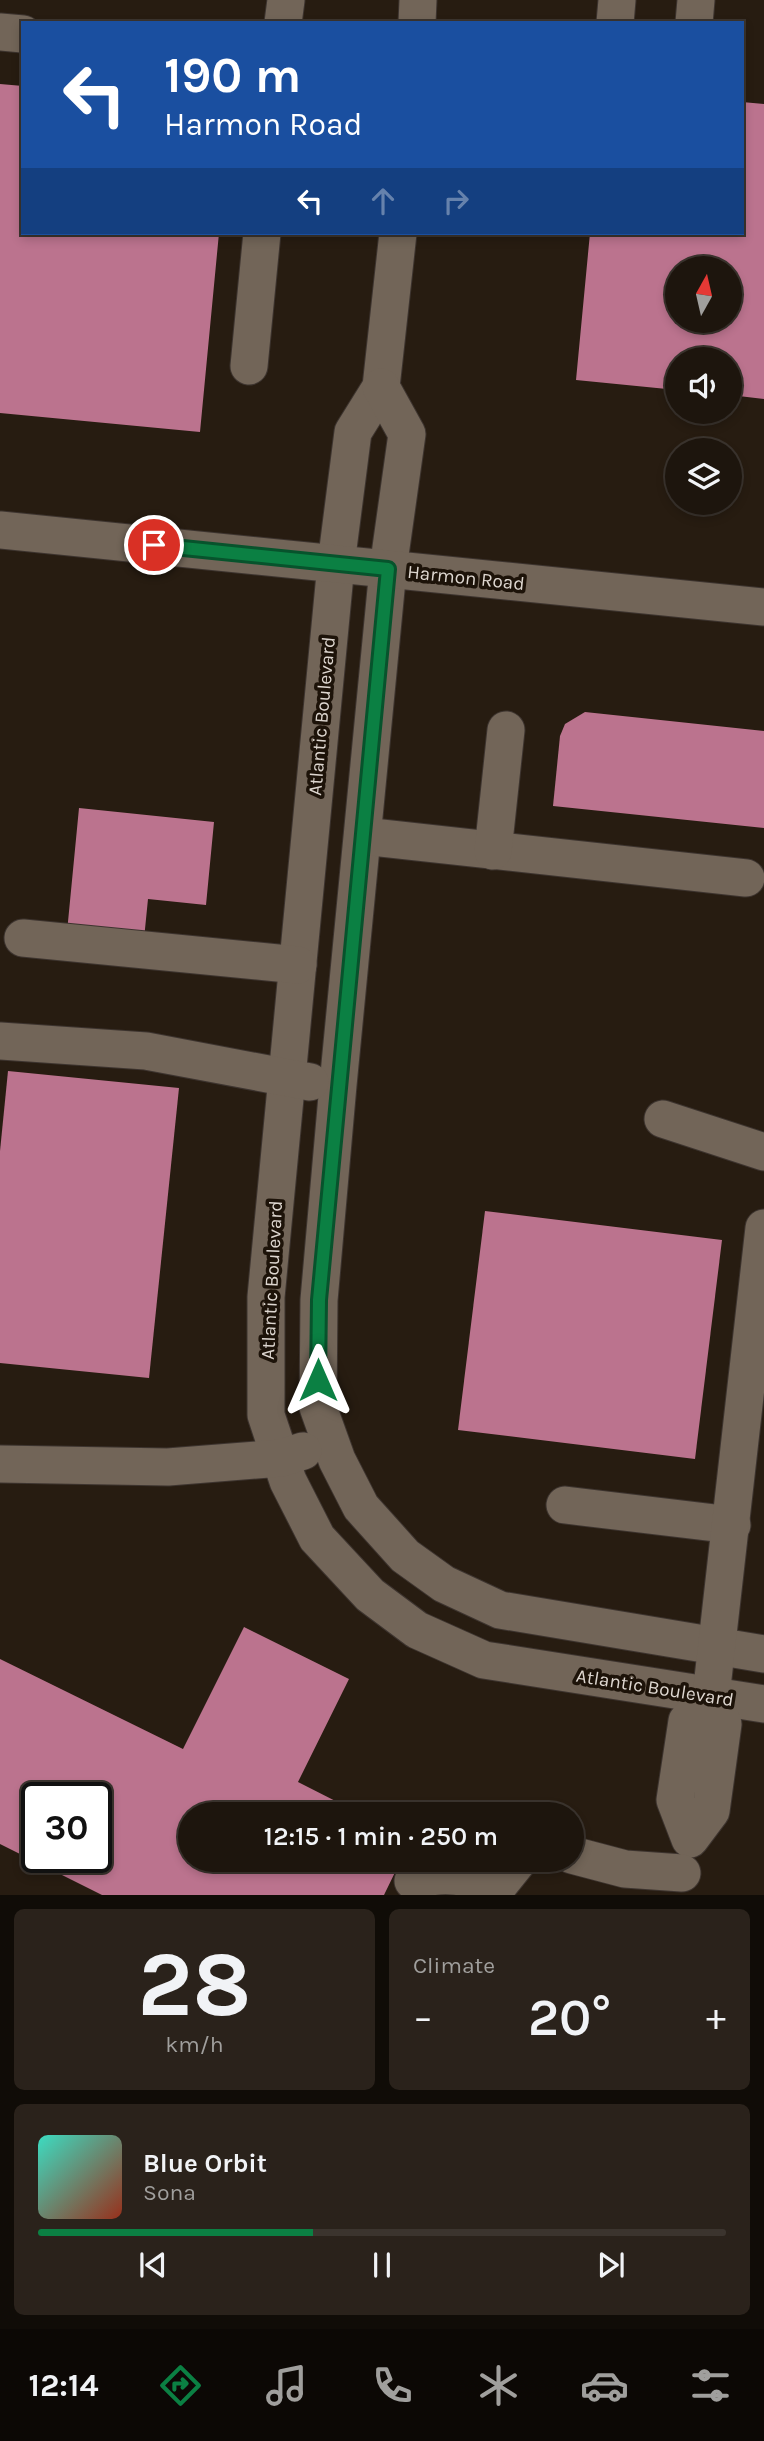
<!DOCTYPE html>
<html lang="en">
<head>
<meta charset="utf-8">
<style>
  :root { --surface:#1d150d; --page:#2a221b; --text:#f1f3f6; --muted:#a09f9d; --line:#3b342e; --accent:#0b8043 }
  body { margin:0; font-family:Karla,sans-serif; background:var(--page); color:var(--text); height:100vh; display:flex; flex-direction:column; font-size:26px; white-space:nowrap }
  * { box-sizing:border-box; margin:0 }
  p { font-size:23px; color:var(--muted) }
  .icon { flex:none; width:38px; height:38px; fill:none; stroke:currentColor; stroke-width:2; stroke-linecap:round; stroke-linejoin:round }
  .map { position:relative; height:1895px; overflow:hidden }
  .details { display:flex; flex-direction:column; gap:14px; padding:14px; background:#100c07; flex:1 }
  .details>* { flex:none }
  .hud { position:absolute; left:21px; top:21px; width:723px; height:214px; border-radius:0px; box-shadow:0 4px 10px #0003,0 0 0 2px var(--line); background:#1a4fa0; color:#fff; overflow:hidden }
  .needle { width:46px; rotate:8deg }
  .controls { position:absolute; left:665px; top:256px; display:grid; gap:14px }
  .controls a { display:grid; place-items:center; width:77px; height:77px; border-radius:50%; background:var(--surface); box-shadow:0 4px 10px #0003,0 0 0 2px var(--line); font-size:35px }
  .speed { position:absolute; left:21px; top:1782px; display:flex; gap:14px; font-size:35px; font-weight:700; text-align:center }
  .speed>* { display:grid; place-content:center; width:91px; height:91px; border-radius:50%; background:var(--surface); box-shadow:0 4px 10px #0003,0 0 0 2px var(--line); line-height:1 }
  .speed .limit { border:4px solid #111; border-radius:10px; background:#fff; color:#111 }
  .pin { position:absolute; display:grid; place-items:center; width:60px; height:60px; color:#fff; margin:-30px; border:4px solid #fff; border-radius:50%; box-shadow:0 2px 7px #0007 }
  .me { position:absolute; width:77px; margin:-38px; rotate:0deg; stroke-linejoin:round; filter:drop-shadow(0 0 5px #0008) }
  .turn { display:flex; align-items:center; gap:24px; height:147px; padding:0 28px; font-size:32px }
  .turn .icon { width:91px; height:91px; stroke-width:2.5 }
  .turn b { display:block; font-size:49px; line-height:60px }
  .lanes { display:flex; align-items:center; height:66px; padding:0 28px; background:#0003; justify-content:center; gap:35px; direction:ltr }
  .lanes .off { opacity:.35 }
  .big { font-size:52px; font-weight:600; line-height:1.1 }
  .details .widget { flex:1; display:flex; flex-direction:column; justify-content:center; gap:10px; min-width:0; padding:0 24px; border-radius:10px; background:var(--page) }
  .details .dial { align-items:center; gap:0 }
  .dial b { font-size:91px; line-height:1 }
  .song { display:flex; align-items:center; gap:21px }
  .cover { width:84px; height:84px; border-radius:10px; background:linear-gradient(135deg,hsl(170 70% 55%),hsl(10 70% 35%)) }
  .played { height:7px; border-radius:4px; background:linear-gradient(90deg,var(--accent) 40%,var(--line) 40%) }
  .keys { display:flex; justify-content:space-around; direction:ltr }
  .heat { display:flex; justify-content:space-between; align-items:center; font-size:38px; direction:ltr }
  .details .tiles { flex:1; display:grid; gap:14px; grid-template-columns:1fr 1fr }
  .widget:last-child { grid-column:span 2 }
  .trip { position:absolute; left:178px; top:1802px; width:406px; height:70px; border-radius:35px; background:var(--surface); box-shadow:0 4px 10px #0003,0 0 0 2px var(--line); font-weight:600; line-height:70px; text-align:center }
  .tabs { display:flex; height:112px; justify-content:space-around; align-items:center; background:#0c0805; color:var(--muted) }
  .tabs .icon { width:49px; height:49px }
  .tabs .selected { color:var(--accent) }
  .tabs b { font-size:32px; color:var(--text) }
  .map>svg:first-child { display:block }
  .building { fill:#bb738e; fill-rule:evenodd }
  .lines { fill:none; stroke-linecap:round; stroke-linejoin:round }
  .minor-casing { stroke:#3d342f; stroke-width:39 }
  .minor { stroke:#726558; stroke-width:37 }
  .route-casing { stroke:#07532c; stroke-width:18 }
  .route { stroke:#0b8043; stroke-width:12 }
  .labels { text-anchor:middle; stroke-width:7; stroke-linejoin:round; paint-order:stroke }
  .street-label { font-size:19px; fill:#ded7d0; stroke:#1d1309 }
</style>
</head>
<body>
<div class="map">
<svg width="764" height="1895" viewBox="0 0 764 1895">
  <rect width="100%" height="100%" fill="#271c11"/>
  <g class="building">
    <path d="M0,84l23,2v147h196l-19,199 -200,-19z"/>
    <path d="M742,102l22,2v295l-34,-4v-36h-53v31l-101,-10 14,-147h152zM677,268h53v52h-53z"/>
    <path d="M585,712l179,19v97l-211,-22 7,-70 5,-12z"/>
    <path d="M79,808l135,14 -8,83 -58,-6 -4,40 -77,-7z"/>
    <path d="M8,1071l171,17 -30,290 -149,-15v-212z"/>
    <path d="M485,1211l237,29 -27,219 -237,-29z"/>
    <path d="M244,1627l105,52 -51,103 65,33h-172v45h210l-17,35h-282l-102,-51v-185l183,90zM37,1797h59v60h-59z"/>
  </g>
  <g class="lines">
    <defs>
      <g id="minor">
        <path d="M283,23l3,-23"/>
        <path d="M417,23l1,-23"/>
        <path d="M615,23l2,-23"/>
        <path d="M694,23l2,-23"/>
        <path d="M0,32l23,2"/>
        <path d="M398,233l-17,154 -28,45 -17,132 -70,733v118l22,66 29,57 53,57 47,35 67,30 280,44"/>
        <path d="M249,366l13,-133"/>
        <path d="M381,387l26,47 -19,135 -50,516 -19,215 -1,107 19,53 24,47 44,49 39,28 56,26 264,44"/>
        <path d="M0,530l764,77"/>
        <path d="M363,836l383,42"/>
        <path d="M493,851l13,-121"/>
        <path d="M23,938l275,27"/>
        <path d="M0,1041l146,10 164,31"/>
        <path d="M663,1119l101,33"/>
        <path d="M0,1464l168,3 113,-9 22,-7"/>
        <path d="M565,1505l167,20"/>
        <path d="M711,1696l-24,25 -12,79 15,39 21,-28 12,-87 -12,-28 53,-468"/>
        <path d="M572,1855l53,14 57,4"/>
        <path d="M413,1881c32,-10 54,-4 85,5l21,-26"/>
      </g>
    </defs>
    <use href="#minor" class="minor-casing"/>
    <use href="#minor" class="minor"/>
  </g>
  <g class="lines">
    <defs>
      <path id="route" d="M154,545l234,24 -69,731 -1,80"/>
    </defs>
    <use href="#route" class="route-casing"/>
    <use href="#route" class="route"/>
  </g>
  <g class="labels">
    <g class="street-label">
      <text transform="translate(466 577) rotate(6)" y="7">Harmon Road</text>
      <text transform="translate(321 716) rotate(-85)" y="7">Atlantic Boulevard</text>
      <text transform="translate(271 1280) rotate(-87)" y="7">Atlantic Boulevard</text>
      <text transform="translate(655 1687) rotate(9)" y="7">Atlantic Boulevard</text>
    </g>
  </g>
</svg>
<div class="controls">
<a><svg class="needle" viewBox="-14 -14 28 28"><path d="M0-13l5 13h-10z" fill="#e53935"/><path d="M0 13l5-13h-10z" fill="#a09f9d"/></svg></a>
<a><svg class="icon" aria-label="sound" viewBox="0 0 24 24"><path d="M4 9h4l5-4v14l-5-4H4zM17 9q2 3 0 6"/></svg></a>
<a><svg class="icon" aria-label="layers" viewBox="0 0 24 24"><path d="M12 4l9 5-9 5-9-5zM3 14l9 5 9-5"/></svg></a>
</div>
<div class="speed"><div class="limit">30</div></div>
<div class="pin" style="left:154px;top:545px;background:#d93025"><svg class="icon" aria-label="arrive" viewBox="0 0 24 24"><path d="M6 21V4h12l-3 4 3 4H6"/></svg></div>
<svg class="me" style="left:318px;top:1380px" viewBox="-20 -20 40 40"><path d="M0-17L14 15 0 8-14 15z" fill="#0b8043" stroke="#fff" stroke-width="4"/></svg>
<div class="trip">12:15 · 1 min · 250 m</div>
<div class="hud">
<div class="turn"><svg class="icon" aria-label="left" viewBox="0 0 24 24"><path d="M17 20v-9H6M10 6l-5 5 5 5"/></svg><div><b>190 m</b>Harmon Road</div></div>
<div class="lanes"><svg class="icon" aria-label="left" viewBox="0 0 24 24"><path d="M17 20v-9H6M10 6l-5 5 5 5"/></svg><svg class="icon off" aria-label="ahead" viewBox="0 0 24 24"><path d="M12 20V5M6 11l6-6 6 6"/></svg><svg class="icon off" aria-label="right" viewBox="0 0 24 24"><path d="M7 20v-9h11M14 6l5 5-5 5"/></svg></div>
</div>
</div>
<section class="details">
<div class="tiles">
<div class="widget dial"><b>28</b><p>km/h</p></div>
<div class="widget"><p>Climate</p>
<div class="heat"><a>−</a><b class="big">20°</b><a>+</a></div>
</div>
<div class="widget">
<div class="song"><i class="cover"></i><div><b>Blue Orbit</b><p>Sona</p></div></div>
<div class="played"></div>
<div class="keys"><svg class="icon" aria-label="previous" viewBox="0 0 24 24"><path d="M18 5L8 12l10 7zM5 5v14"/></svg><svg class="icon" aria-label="pause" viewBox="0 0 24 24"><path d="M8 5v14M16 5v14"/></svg><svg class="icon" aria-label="next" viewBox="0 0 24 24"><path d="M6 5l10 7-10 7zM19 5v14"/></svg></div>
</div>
</div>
</section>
<nav class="tabs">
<b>12:14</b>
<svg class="icon selected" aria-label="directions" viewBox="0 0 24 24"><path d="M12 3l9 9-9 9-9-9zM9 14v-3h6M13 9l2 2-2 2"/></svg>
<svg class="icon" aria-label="music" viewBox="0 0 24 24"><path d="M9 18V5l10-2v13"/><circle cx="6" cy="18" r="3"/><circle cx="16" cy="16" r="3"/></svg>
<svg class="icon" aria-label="phone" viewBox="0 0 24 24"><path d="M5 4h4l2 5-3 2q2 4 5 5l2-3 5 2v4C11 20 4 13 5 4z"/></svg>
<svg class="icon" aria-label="climate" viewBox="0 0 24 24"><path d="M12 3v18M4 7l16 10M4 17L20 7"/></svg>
<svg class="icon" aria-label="car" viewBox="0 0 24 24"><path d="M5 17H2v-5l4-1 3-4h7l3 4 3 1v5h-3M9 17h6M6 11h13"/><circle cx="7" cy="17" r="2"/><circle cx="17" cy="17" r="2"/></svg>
<svg class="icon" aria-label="filters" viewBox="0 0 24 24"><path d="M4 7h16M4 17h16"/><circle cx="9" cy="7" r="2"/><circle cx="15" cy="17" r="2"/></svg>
</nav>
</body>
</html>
